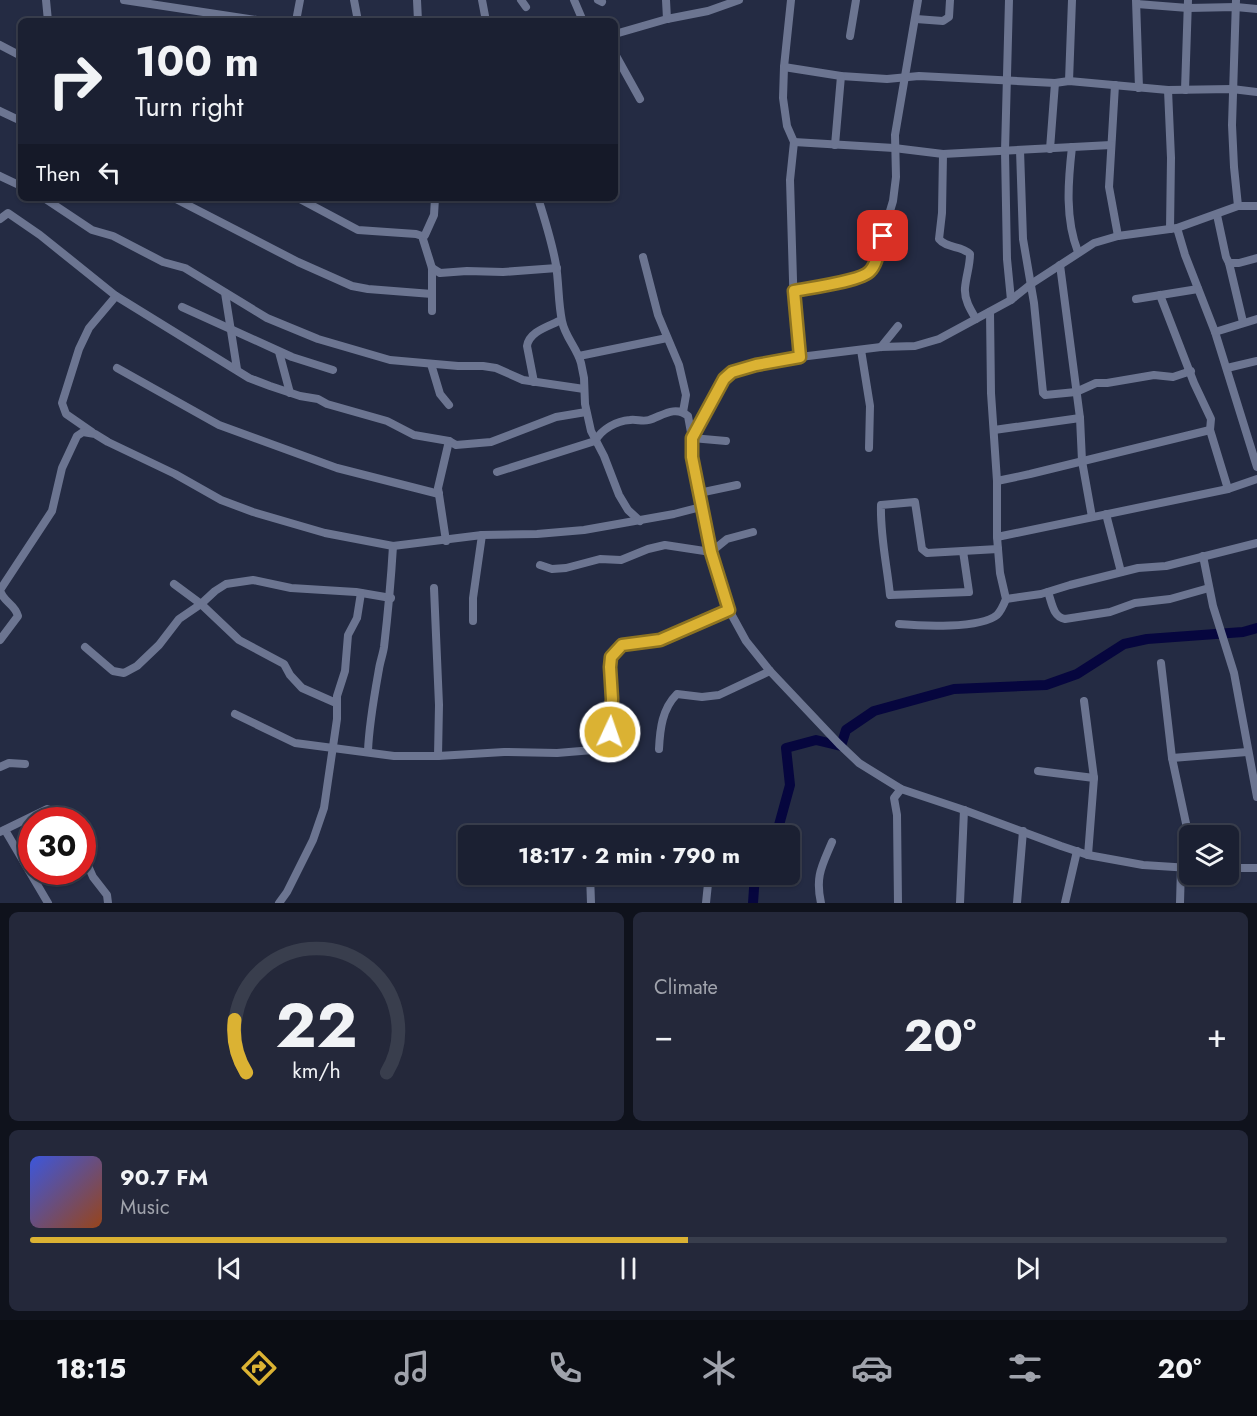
<!DOCTYPE html>
<html lang="en">
<head>
<meta charset="utf-8">
<style>
  :root { --surface:#1b2032; --page:#24283a; --text:#f1f3f6; --muted:#a0a3ac; --line:#393e4d; --accent:#dbb233 }
  body { margin:0; font-family:Jost,sans-serif; background:var(--page); color:var(--text); height:100vh; display:flex; flex-direction:column; font-size:22px; white-space:nowrap }
  * { box-sizing:border-box; margin:0 }
  p { font-size:20px; color:var(--muted) }
  .icon { flex:none; width:33px; height:33px; fill:none; stroke:currentColor; stroke-width:2; stroke-linecap:round; stroke-linejoin:round }
  .map { position:relative; height:903px; overflow:hidden }
  .drawer { display:flex; flex-direction:column; gap:9px; padding:9px; background:#0f121c; flex:1 }
  .drawer>* { flex:none }
  .hud { position:absolute; left:18px; top:18px; width:600px; height:183px; border-radius:9px; box-shadow:0 2px 4px #0004,0 0 0 2px var(--line); background:#1b2032; color:var(--text); overflow:hidden }
  .buttons { position:absolute; left:1179px; top:825px; display:grid; gap:12px }
  .buttons a { display:grid; place-items:center; width:60px; height:60px; border-radius:9px; background:var(--surface); box-shadow:0 2px 4px #0004,0 0 0 2px var(--line); font-size:30px }
  .speed { position:absolute; left:18px; top:807px; display:flex; gap:12px; font-size:30px; font-weight:700; text-align:center }
  .speed>* { display:grid; place-content:center; width:78px; height:78px; border-radius:50%; background:var(--surface); box-shadow:0 2px 4px #0004,0 0 0 2px var(--line); line-height:1 }
  .speed .limit { border:9px solid #d22; background:#fff; color:#111 }
  .pin { position:absolute; display:grid; place-items:center; width:51px; height:51px; color:#fff; margin:-26px; border-radius:12px; box-shadow:0 3px 9px #0006 }
  .me { position:absolute; width:66px; margin:-33px; rotate:3deg; stroke-linejoin:round; filter:drop-shadow(0 0 4px #0008) }
  .turn { display:flex; align-items:center; gap:21px; height:126px; padding:0 18px; font-size:27px }
  .turn .icon { width:78px; height:78px; stroke-width:2.5 }
  .turn b { display:block; font-size:42px; line-height:51px }
  .then { display:flex; align-items:center; height:57px; padding:0 18px; background:#0003; gap:12px; font-size:22px }
  .big { font-size:45px; font-weight:700; line-height:1.1 }
  .drawer .card { flex:1; display:flex; flex-direction:column; justify-content:center; gap:9px; min-width:0; padding:0 21px; border-radius:9px; background:var(--page) }
  .drawer .dial { align-items:center; gap:0 }
  .dial svg { height:156px; overflow:visible; fill:none; stroke:var(--line); stroke-width:7; stroke-linecap:round; text-anchor:middle }
  .dial text { fill:var(--text); stroke:none }
  .song { display:flex; align-items:center; gap:18px }
  .cover { width:72px; height:72px; border-radius:9px; background:linear-gradient(135deg,hsl(230 70% 55%),hsl(20 70% 35%)) }
  .played { height:6px; border-radius:3px; background:linear-gradient(90deg,var(--accent) 55%,var(--line) 55%) }
  .keys { display:flex; justify-content:space-around; direction:ltr }
  .heat { display:flex; justify-content:space-between; align-items:center; font-size:33px; direction:ltr }
  .drawer .tiles { flex:1; display:grid; gap:9px; grid-template-columns:1fr 1fr }
  .card:last-child { grid-column:span 2 }
  .trip { position:absolute; left:458px; top:825px; width:342px; height:60px; border-radius:9px; background:var(--surface); box-shadow:0 2px 4px #0004,0 0 0 2px var(--line); font-weight:700; line-height:60px; text-align:center }
  .tabs { display:flex; height:96px; justify-content:space-around; align-items:center; background:#0b0d14; color:var(--muted) }
  .tabs .icon { width:42px; height:42px }
  .tabs .current { color:var(--accent) }
  .tabs b { font-size:27px; color:var(--text) }
  .map>svg:first-child { display:block }
  .lines { fill:none; stroke-linecap:round; stroke-linejoin:round }
  .river { stroke:#06063e; stroke-width:10 }
  .minor { stroke:#6c7591; stroke-width:8 }
  .route-casing { stroke:#8e7421; stroke-width:15 }
  .route { stroke:#dbb233; stroke-width:10 }
</style>
</head>
<body>
<div class="map">
<svg width="1257" height="903" viewBox="0 0 1257 903">
  <rect width="100%" height="100%" fill="#242b43"/>
  <g class="lines">
    <g class="river">
      <path d="M776,836l14,-51 -4,-37 30,-8 25,6 5,-16 28,-19 80,-22 92,-4 31,-11 47,-30 23,-5 96,-7 14,-4"/>
      <path d="M753,903l2,-29"/>
    </g>
    <g class="minor">
      <path d="M46,0l2,21"/>
      <path d="M124,0l139,21"/>
      <path d="M354,0l4,21"/>
      <path d="M417,0l1,21"/>
      <path d="M482,0l4,21"/>
      <path d="M521,0l5,7"/>
      <path d="M574,0l9,21"/>
      <path d="M598,0l4,2"/>
      <path d="M666,0l1,19"/>
      <path d="M791,0l-7,67 -1,31 4,28 7,16 -4,38 4,133 6,44"/>
      <path d="M1009,0l-4,151 2,108 4,41"/>
      <path d="M1136,0l3,88"/>
      <path d="M1137,4l51,4 48,-1 21,2"/>
      <path d="M916,19l27,2 6,-4 1,-17"/>
      <path d="M296,21l4,-21"/>
      <path d="M615,34l52,-15 41,-8 31,-11"/>
      <path d="M850,36l6,-36"/>
      <path d="M0,45l21,11"/>
      <path d="M615,54l25,45"/>
      <path d="M784,67l57,9 46,3 32,-3 136,7 14,-2 99,9 64,-1 25,3"/>
      <path d="M1069,81l3,-81"/>
      <path d="M1115,85l-6,102 9,49"/>
      <path d="M1168,90l3,68 -1,71"/>
      <path d="M1185,90l3,-90"/>
      <path d="M0,111l21,10"/>
      <path d="M794,142l100,6 49,6 168,-9"/>
      <path d="M835,145l6,-69"/>
      <path d="M1072,147c-4,35 -7,72 6,105"/>
      <path d="M1050,149l5,-66"/>
      <path d="M1020,150l3,89 11,64 9,90 2,2 31,-3 20,-9h11l47,-8 19,2 18,-6"/>
      <path d="M943,154l-1,59 -3,26c8,10 22,6 31,15 0,12 -4,22 -5,34 -1,11 5,21 11,31"/>
      <path d="M0,176l21,10"/>
      <path d="M44,198l48,32 21,6 50,26 22,6 82,50 51,21 72,21 68,6h25l13,2 27,12 61,9"/>
      <path d="M174,198l124,64 54,24 16,3 64,5"/>
      <path d="M298,198l60,32 58,4 6,2 10,32v43"/>
      <path d="M538,198c7,22 14,44 18,67 3,19 2,37 6,56 3,16 15,27 19,42l3,15 1,26 6,27 13,25 15,39 9,15 12,11"/>
      <path d="M1238,206h19"/>
      <path d="M1217,215l9,42 3,6h10l18,-5"/>
      <path d="M0,219l8,-6 32,22 76,61 133,82 21,8 30,10 18,3 9,5 60,17 27,14 35,6 7,4 35,-3 65,-25 30,-5"/>
      <path d="M1177,228l8,27 30,77 42,135"/>
      <path d="M425,235l9,-20 1,-17"/>
      <path d="M643,257l15,58 21,50 7,30 -3,17"/>
      <path d="M1229,263l14,59"/>
      <path d="M1060,265l20,153 2,43 10,56"/>
      <path d="M432,268l8,5 27,-2 36,1 54,-4"/>
      <path d="M794,291l66,-14 9,-3 4,-6 20,-67 3,-24 -1,-42 23,-135"/>
      <path d="M225,293l12,76"/>
      <path d="M1160,295l34,88 17,36 -1,11 18,59"/>
      <path d="M1136,299l62,-10"/>
      <path d="M182,307l110,50 41,13"/>
      <path d="M1215,332l42,-13"/>
      <path d="M881,347l17,-21"/>
      <path d="M861,350l9,56 -1,42"/>
      <path d="M279,352l11,41"/>
      <path d="M579,356l88,-18"/>
      <path d="M431,364l9,30 9,11"/>
      <path d="M117,368l102,57 118,43 102,26"/>
      <path d="M1227,368l30,-7"/>
      <path d="M534,382l-7,-36c2,-15 23,-20 34,-26"/>
      <path d="M994,430l86,-12"/>
      <path d="M92,432l-26,-18 -4,-11 17,-54 10,-21 27,-32"/>
      <path d="M497,472l98,-31c7,-12 21,-20 35,-21 7,-1 12,2 19,0 13,-4 26,-15 39,-4l4,22 34,3"/>
      <path d="M997,481l33,-7 180,-44"/>
      <path d="M699,493l38,-8"/>
      <path d="M1106,514l15,58"/>
      <path d="M997,537l231,-48 29,-10"/>
      <path d="M446,541l-8,-53 11,-47"/>
      <path d="M963,551l6,41 -79,3c-3,-30 -10,-59 -9,-90l34,-3 7,47 5,4 71,-4"/>
      <path d="M1203,556l10,50 21,67 23,124"/>
      <path d="M540,565l12,4 14,-1 34,-9 21,1 27,-11 17,-4 46,7 16,-13 26,-7"/>
      <path d="M174,584l27,20 38,36 45,24 6,11 12,13 34,15"/>
      <path d="M434,588l5,117 -1,51"/>
      <path d="M1048,592c4,11 5,25 17,27l45,-7 25,-9 35,-4 39,-11"/>
      <path d="M1006,599l35,-5 29,-9 68,-17 28,-2 91,-23"/>
      <path d="M473,621v-23l9,-63"/>
      <path d="M899,624c22,2 81,5 98,-9 4,-4 7,-11 9,-16l-6,-26 -3,-36v-56l-6,-88 -1,-81"/>
      <path d="M0,640l18,-24c-3,-12 -16,-15 -18,-26l52,-79 10,-43 15,-32 6,-4 12,2 13,8 67,32 46,26 32,12 72,21 68,13 89,-11 55,-1 47,-4 90,-16 27,-7"/>
      <path d="M85,647l28,24 11,2 13,-7 22,-21 20,-26 22,-15 14,-13 11,-7 27,-4 38,8 65,4 35,6"/>
      <path d="M1161,663l11,95 18,84"/>
      <path d="M1084,701l10,77 -6,77"/>
      <path d="M235,714l60,29 99,13h44l66,-4 53,1 36,-3 7,-2 9,-6 3,-24v-19l-3,-16 2,-26 11,-12 38,-5 69,-30"/>
      <path d="M659,749c1,-20 3,-40 18,-55l25,3 17,-2 51,-24"/>
      <path d="M368,751c1,-27 6,-54 11,-82 1,-7 4,-15 5,-22 4,-34 7,-67 9,-101"/>
      <path d="M1172,758l75,-6"/>
      <path d="M0,767l9,-4 16,1"/>
      <path d="M1038,771l56,7"/>
      <path d="M5,830l43,73"/>
      <path d="M0,832l47,-23 6,2 10,9"/>
      <path d="M655,836l44,-7 3,7"/>
      <path d="M82,852l11,25 14,18 1,8"/>
      <path d="M1190,868l-47,-3 -55,-10 -27,-9 -97,-36 -63,-21 -42,-26 -20,-19 -69,-73 -24,-30 -17,-31 -18,-58 -19,-95v-19l32,-59 8,-7 68,-15 81,-10 34,-1 24,-7 72,-39 20,-16 63,-41 24,-7 59,-8 61,-22 -4,-39 -2,-42 4,-125"/>
      <path d="M1228,868h29"/>
      <path d="M590,874l1,29"/>
      <path d="M279,903l8,-11 26,-52 11,-32 13,-89v-23l8,-25 3,-36 9,-17 4,-25"/>
      <path d="M706,903l3,-29"/>
      <path d="M821,903c-6,-27 1,-37 11,-61"/>
      <path d="M898,903l-1,-88 -3,-17 7,-9"/>
      <path d="M960,903l4,-93"/>
      <path d="M1017,903l6,-72"/>
      <path d="M1065,903l12,-52"/>
      <path d="M1180,903l1,-36"/>
    </g>
  </g>
  <g class="lines">
    <defs>
      <path id="route" d="M610,732l2,-33 -2,-32 1,-10 11,-12 38,-5 69,-30 -18,-58 -19,-95v-19l32,-59 8,-7 24,-7 44,-8 -6,-66c15,-3 68,-10 76,-20 8,-8 9,-25 13,-35"/>
    </defs>
    <use href="#route" class="route-casing"/>
    <use href="#route" class="route"/>
  </g>
</svg>
<div class="buttons">
<a><svg class="icon" aria-label="layers" viewBox="0 0 24 24"><path d="M12 4l9 5-9 5-9-5zM3 14l9 5 9-5"/></svg></a>
</div>
<div class="speed"><div class="limit">30</div></div>
<div class="pin" style="left:883px;top:236px;background:#d93025"><svg class="icon" aria-label="arrive" viewBox="0 0 24 24"><path d="M6 21V4h12l-3 4 3 4H6"/></svg></div>
<svg class="me" style="left:610px;top:732px" viewBox="-20 -20 40 40"><circle r="17" fill="#dbb233" stroke="#fff" stroke-width="3"/><path d="M0-11L8 9 0 5-8 9z" fill="#fff"/></svg>
<div class="trip">18:17 · 2 min · 790 m</div>
<div class="hud">
<div class="turn"><svg class="icon" aria-label="right" viewBox="0 0 24 24"><path d="M7 20v-9h11M14 6l5 5-5 5"/></svg><div><b>100 m</b>Turn right</div></div>
<div class="then">Then<svg class="icon" aria-label="left" viewBox="0 0 24 24"><path d="M17 20v-9H6M10 6l-5 5 5 5"/></svg></div>
</div>
</div>
<section class="drawer">
<div class="tiles">
<div class="card dial"><svg viewBox="0 0 100 80">
<path d="M14 69A42 42 0 1 1 86 69"/>
<path d="M14 69A42 42 0 0 1 8 42" stroke="#dbb233"/>
<text x="50" y="56" font-size="32" font-weight="700">22</text>
<text x="50" y="72" font-size="11">km/h</text>
</svg></div>
<div class="card"><p>Climate</p>
<div class="heat"><a>−</a><b class="big">20°</b><a>+</a></div>
</div>
<div class="card">
<div class="song"><i class="cover"></i><div><b>90.7 FM</b><p>Music</p></div></div>
<div class="played"></div>
<div class="keys"><svg class="icon" aria-label="previous" viewBox="0 0 24 24"><path d="M18 5L8 12l10 7zM5 5v14"/></svg><svg class="icon" aria-label="pause" viewBox="0 0 24 24"><path d="M8 5v14M16 5v14"/></svg><svg class="icon" aria-label="next" viewBox="0 0 24 24"><path d="M6 5l10 7-10 7zM19 5v14"/></svg></div>
</div>
</div>
</section>
<nav class="tabs">
<b>18:15</b>
<svg class="icon current" aria-label="directions" viewBox="0 0 24 24"><path d="M12 3l9 9-9 9-9-9zM9 14v-3h6M13 9l2 2-2 2"/></svg>
<svg class="icon" aria-label="music" viewBox="0 0 24 24"><path d="M9 18V5l10-2v13"/><circle cx="6" cy="18" r="3"/><circle cx="16" cy="16" r="3"/></svg>
<svg class="icon" aria-label="phone" viewBox="0 0 24 24"><path d="M5 4h4l2 5-3 2q2 4 5 5l2-3 5 2v4C11 20 4 13 5 4z"/></svg>
<svg class="icon" aria-label="climate" viewBox="0 0 24 24"><path d="M12 3v18M4 7l16 10M4 17L20 7"/></svg>
<svg class="icon" aria-label="car" viewBox="0 0 24 24"><path d="M5 17H2v-5l4-1 3-4h7l3 4 3 1v5h-3M9 17h6M6 11h13"/><circle cx="7" cy="17" r="2"/><circle cx="17" cy="17" r="2"/></svg>
<svg class="icon" aria-label="filters" viewBox="0 0 24 24"><path d="M4 7h16M4 17h16"/><circle cx="9" cy="7" r="2"/><circle cx="15" cy="17" r="2"/></svg>
<b>20°</b>
</nav>
</body>
</html>
